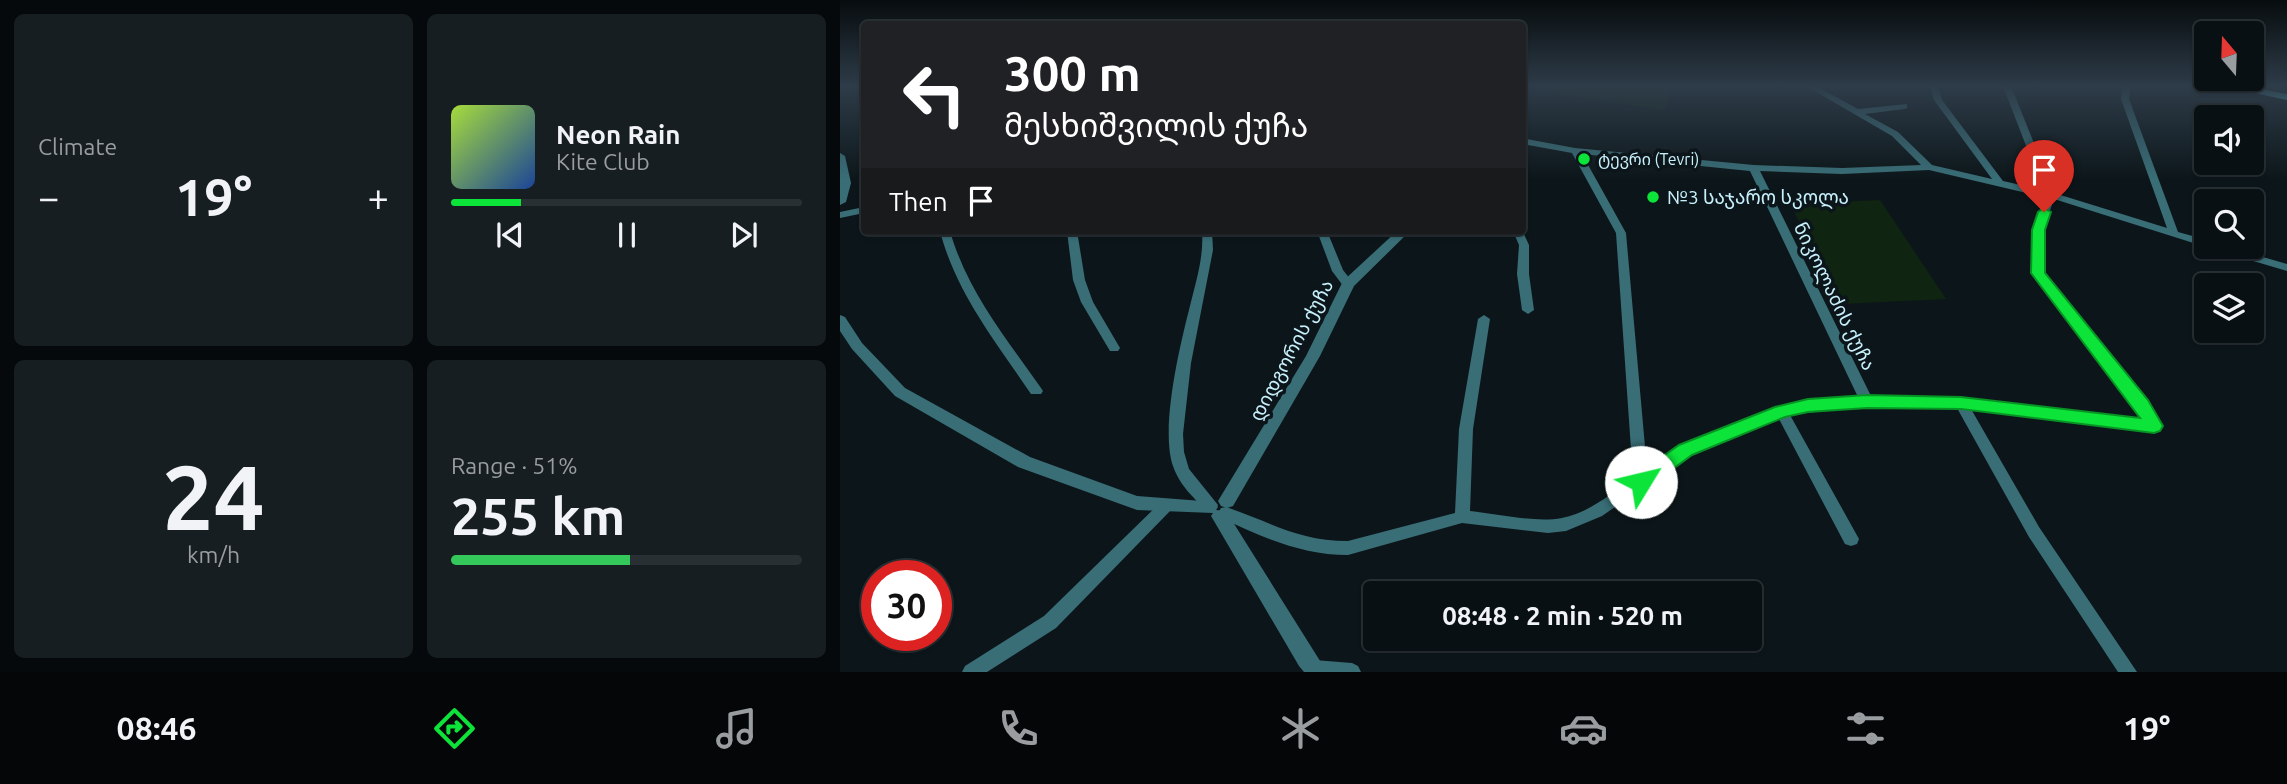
<!DOCTYPE html>
<html lang="en">
<head>
<meta charset="utf-8">
<style>
  :root { --surface:#091014; --page:#171e22; --text:#f1f3f6; --muted:#999da0; --line:#293034; --accent:#0ce439 }
  body { margin:0; font-family:Ubuntu,"Noto Sans Georgian",sans-serif; background:var(--page); color:var(--text); height:100vh; display:flex; flex-direction:column; font-size:26px; white-space:nowrap }
  * { box-sizing:border-box; margin:0 }
  p { font-size:23px; color:var(--muted) }
  .icon { flex:none; width:38px; height:38px; fill:none; stroke:currentColor; stroke-width:2; stroke-linecap:round; stroke-linejoin:round }
  .map { position:relative; flex:1; overflow:hidden }
  .side { display:flex; flex-direction:column; gap:14px; padding:14px; background:#05090b; width:840px }
  .side>* { flex:none }
  .guide { position:absolute; left:21px; top:21px; width:665px; height:214px; border-radius:7px; box-shadow:0 2px 5px #0004,0 0 0 2px var(--line); background:#202124; color:#fff; overflow:hidden }
  .needle { width:46px; rotate:341deg }
  .fabs { position:absolute; left:1354px; top:21px; display:grid; gap:14px }
  .fabs a { display:grid; place-items:center; width:70px; height:70px; border-radius:7px; background:var(--surface); box-shadow:0 2px 5px #0004,0 0 0 2px var(--line); font-size:35px }
  .speed { position:absolute; left:21px; top:560px; display:flex; gap:14px; font-size:35px; font-weight:700; text-align:center }
  .speed>* { display:grid; place-content:center; width:91px; height:91px; border-radius:50%; background:var(--surface); box-shadow:0 2px 5px #0004,0 0 0 2px var(--line); line-height:1 }
  .speed .limit { border:10px solid #d22; background:#fff; color:#111 }
  .pin { position:absolute; display:grid; place-items:center; width:60px; height:60px; color:#fff; margin:-72px -30px; border-radius:50% 50% 50% 0; rotate:-45deg; box-shadow:0 0 7px #0007 }
  .pin .icon { rotate:45deg }
  .me { position:absolute; width:77px; margin:-38px; rotate:54deg; stroke-linejoin:round; filter:drop-shadow(0 0 5px #0008) }
  .turn { display:flex; align-items:center; gap:24px; height:147px; padding:0 28px; font-size:32px }
  .turn .icon { width:91px; height:91px; stroke-width:2.5 }
  .turn b { display:block; font-size:49px; line-height:60px }
  .then { display:flex; align-items:center; height:66px; padding:0 28px; background:#0003; gap:14px; font-size:26px }
  .big { font-size:52px; font-weight:700; line-height:1.1 }
  .side .card { flex:1; display:flex; flex-direction:column; justify-content:center; gap:10px; min-width:0; padding:0 24px; border-radius:10px; background:var(--page) }
  .side .dial { align-items:center; gap:0 }
  .dial b { font-size:91px; line-height:1 }
  .song { display:flex; align-items:center; gap:21px }
  .cover { width:84px; height:84px; border-radius:10px; background:linear-gradient(135deg,hsl(80 70% 55%),hsl(220 70% 35%)) }
  .played { height:7px; border-radius:4px; background:linear-gradient(90deg,var(--accent) 20%,var(--line) 20%) }
  .keys { display:flex; justify-content:space-around; direction:ltr }
  .heat { display:flex; justify-content:space-between; align-items:center; font-size:38px; direction:ltr }
  .charge { height:10px; border-radius:5px; background:linear-gradient(90deg,#34c759 51%,var(--line) 0) }
  .side .tiles { flex:1; display:grid; gap:14px; grid-template-columns:repeat(2,1fr) }
  .trip { position:absolute; left:523px; top:581px; width:399px; height:70px; border-radius:7px; background:var(--surface); box-shadow:0 2px 5px #0004,0 0 0 2px var(--line); font-weight:700; line-height:70px; text-align:center }
  .tab-bar { display:flex; height:112px; justify-content:space-around; align-items:center; background:#040608; color:var(--muted) }
  .tab-bar .icon { width:49px; height:49px }
  .tab-bar .current { color:var(--accent) }
  .tab-bar b { font-size:32px; color:var(--text) }
  main { display:flex; flex:1; min-height:0 }
  .map>svg:first-child { display:block }
  .green { fill:#0f2411 }
  .lines { fill:none; stroke-linecap:round; stroke-linejoin:round }
  .minor { fill:#396e77; fill-rule:evenodd }
  .tertiary { fill:#396e77; fill-rule:evenodd }
  .secondary { fill:#64e3f7; fill-rule:evenodd }
  .route { fill:#0ce439; stroke:#089425; stroke-width:2 }
  .poi-dot { fill:#0ce439; stroke:#0c161a; stroke-width:2.5 }
  .labels { text-anchor:middle; stroke-width:7; stroke-linejoin:round; paint-order:stroke }
  .far-poi-label { font-size:16px; fill:#c8f0fc; stroke:#0c161a; text-anchor:start }
  .poi-label { font-size:19px; fill:#c8f0fc; stroke:#0c161a; text-anchor:start }
  .street-label { font-size:19px; fill:#c8f0fc; stroke:#0c161a }
</style>
</head>
<body>
<main>
<section class="side">
<div class="tiles">
<div class="card"><p>Climate</p>
<div class="heat"><a>−</a><b class="big">19°</b><a>+</a></div>
</div>
<div class="card">
<div class="song"><i class="cover"></i><div><b>Neon Rain</b><p>Kite Club</p></div></div>
<div class="played"></div>
<div class="keys"><svg class="icon" aria-label="previous" viewBox="0 0 24 24"><path d="M18 5L8 12l10 7zM5 5v14"/></svg><svg class="icon" aria-label="pause" viewBox="0 0 24 24"><path d="M8 5v14M16 5v14"/></svg><svg class="icon" aria-label="next" viewBox="0 0 24 24"><path d="M6 5l10 7-10 7zM19 5v14"/></svg></div>
</div>
<div class="card dial"><b>24</b><p>km/h</p></div>
<div class="card"><p>Range · 51%</p><b class="big">255 km</b><div class="charge"></div></div>
</div>
</section>
<div class="map">
<svg width="1447" height="672" viewBox="0 0 1447 672">
  <rect width="100%" height="100%" fill="#0c161a"/>
  <g class="green">
    <path d="M711,86h121l-7,24 -101,-15z"/>
    <path d="M1040,200l66,99 -105,5 -51,-100z"/>
  </g>
  <g class="lines">
    <g class="minor">
      <path d="M966,86h10l42,23 49,-5v4l-3,1 -39,5 33,18 34,33 60,14 -58,-79 -4,-14h8l4,14 61,81 40,9 -40,-104h8l43,107 113,35 -46,-129 1,-13h8l-1,13 49,133 29,8v7h2l-6,-1 -149,-47 -11,31 1,43 103,128 14,26 -2,4 -5,1 -114,-16 -69,-7 68,118 98,145h-19l-89,-135 -72,-129 -90,-2 -77,9 69,124 -2,5 -6,2 -6,-2 -66,-125 -88,35 -89,62 -36,15 -18,2 -86,-10 -114,32c-46,0 -86,-18 -127,-37l-3,-5 3,-5 5,-1c45,15 72,34 122,34l107,-28 4,-84 19,-110 6,-4 6,4 -17,110 -3,82c28,3 65,12 92,7 27,-5 50,-25 71,-40l-17,-245 -44,-80 -50,-9v-6l53,10 179,17 88,3 79,-3 -29,-29zM742,154l168,17 108,226 -70,7 -107,42 -34,23 -21,-236zM1089,170l115,27 -11,33 -1,43 105,135 7,12 -104,-14 -79,-8 -90,-2 -111,-225 82,3z"/>
      <path d="M24,207v6l-24,5v-6z"/>
      <path d="M682,230l7,15v29l5,36 -6,4 -6,-4 -5,-36 2,-29 -6,-14z"/>
      <path d="M100,231h10c17,60 56,107 91,157l2,3 -2,3h-10c-35,-52 -75,-101 -91,-163z"/>
      <path d="M227,231h10l8,49 8,22 27,46 -2,3h-8l-29,-49 -8,-22z"/>
      <path d="M362,231h10l1,19 -22,113 -8,71 1,18 5,17 29,36 -3,4c-10,4 -15,-4 -21,-11 -9,-9 -17,-20 -21,-32 -13,-38 7,-121 17,-160 6,-25 14,-49 12,-75z"/>
      <path d="M477,231h10l16,39 11,14 -2,3h-8l-12,-16z"/>
      <path d="M1372,247h16l59,17v7l-74,-22z"/>
      <path d="M327,499l5,2 3,4 -3,4 -116,119 -69,44h-25l3,-6 79,-50 118,-115z"/>
      <path d="M474,660l38,3 6,3 3,6h-55l-1,-3 3,-6z"/>
    </g>
    <g class="tertiary">
      <path d="M0,153l5,3 6,27 -5,19 -6,3z"/>
      <path d="M557,231h13l-56,55 -34,70 -87,150 -6,2 -6,-2 -3,-5 3,-5 85,-140 37,-75z"/>
      <path d="M0,315l5,2 17,26 43,45 125,69 107,39 78,6 3,5 -2,3 10,1 101,161h-23l-5,-6 -85,-145 -3,-5 2,-3 -76,-3 -119,-43 -123,-71 -43,-47 -12,-18z"/>
    </g>
    <path class="secondary" d="M1383,86h20l44,8v6z"/>
  </g>
  <linearGradient id="sky" x2="0" y2="1"><stop stop-color="#070c0e"/><stop offset="0.48" stop-color="#2e3c49"/><stop offset="1" stop-color="#2e3c49" stop-opacity="0"/></linearGradient>
  <rect width="1447" height="180" fill="url(#sky)"/>
  <path class="route" d="M1204,208l7,4 -6,18v43l103,127 15,26 -3,5 -6,2 -193,-24 -94,-1 -59,4 -23,5 -93,38 -45,33 -6,2 -7,-2 -3,-6 3,-5 45,-32 96,-38 33,-8 59,-4 94,2 179,21 -109,-145 1,-43 6,-18z"/>
  <g class="poi-dot">
    <circle cx="744" cy="159" r="7"/>
    <circle cx="813" cy="197" r="7"/>
  </g>
  <g class="labels">
    <g class="far-poi-label">
      <text x="758" y="165">ტევრი (Tevri)</text>
    </g>
    <g class="poi-label">
      <text x="827" y="204">№3 საჯარო სკოლა</text>
    </g>
    <g class="street-label">
      <text transform="translate(995 296) rotate(64)" y="7">ნიკოლაძის ქუჩა</text>
      <text transform="translate(451 350) rotate(-62)" y="7">დიდგორის ქუჩა</text>
    </g>
  </g>
</svg>
<div class="fabs">
<a><svg class="needle" viewBox="-14 -14 28 28"><path d="M0-13l5 13h-10z" fill="#e53935"/><path d="M0 13l5-13h-10z" fill="#999da0"/></svg></a>
<a><svg class="icon" aria-label="sound" viewBox="0 0 24 24"><path d="M4 9h4l5-4v14l-5-4H4zM17 9q2 3 0 6"/></svg></a>
<a><svg class="icon" aria-label="search" viewBox="0 0 24 24"><circle cx="10" cy="10" r="6"/><path d="M15 15l6 6"/></svg></a>
<a><svg class="icon" aria-label="layers" viewBox="0 0 24 24"><path d="M12 4l9 5-9 5-9-5zM3 14l9 5 9-5"/></svg></a>
</div>
<div class="speed"><div class="limit">30</div></div>
<div class="pin" style="left:1204px;top:212px;background:#d93025"><svg class="icon" aria-label="arrive" viewBox="0 0 24 24"><path d="M6 21V4h12l-3 4 3 4H6"/></svg></div>
<svg class="me" style="left:801px;top:482px" viewBox="-20 -20 40 40"><circle r="19" fill="#fff"/><path d="M0-13L10 11 0 6-10 11z" fill="#0ce439"/></svg>
<div class="trip">08:48 · 2 min · 520 m</div>
<div class="guide">
<div class="turn"><svg class="icon" aria-label="left" viewBox="0 0 24 24"><path d="M17 20v-9H6M10 6l-5 5 5 5"/></svg><div><b>300 m</b>მესხიშვილის ქუჩა</div></div>
<div class="then">Then<svg class="icon" aria-label="arrive" viewBox="0 0 24 24"><path d="M6 21V4h12l-3 4 3 4H6"/></svg></div>
</div>
</div>
</main>
<nav class="tab-bar">
<b>08:46</b>
<svg class="icon current" aria-label="directions" viewBox="0 0 24 24"><path d="M12 3l9 9-9 9-9-9zM9 14v-3h6M13 9l2 2-2 2"/></svg>
<svg class="icon" aria-label="music" viewBox="0 0 24 24"><path d="M9 18V5l10-2v13"/><circle cx="6" cy="18" r="3"/><circle cx="16" cy="16" r="3"/></svg>
<svg class="icon" aria-label="phone" viewBox="0 0 24 24"><path d="M5 4h4l2 5-3 2q2 4 5 5l2-3 5 2v4C11 20 4 13 5 4z"/></svg>
<svg class="icon" aria-label="climate" viewBox="0 0 24 24"><path d="M12 3v18M4 7l16 10M4 17L20 7"/></svg>
<svg class="icon" aria-label="car" viewBox="0 0 24 24"><path d="M5 17H2v-5l4-1 3-4h7l3 4 3 1v5h-3M9 17h6M6 11h13"/><circle cx="7" cy="17" r="2"/><circle cx="17" cy="17" r="2"/></svg>
<svg class="icon" aria-label="filters" viewBox="0 0 24 24"><path d="M4 7h16M4 17h16"/><circle cx="9" cy="7" r="2"/><circle cx="15" cy="17" r="2"/></svg>
<b>19°</b>
</nav>
</body>
</html>
